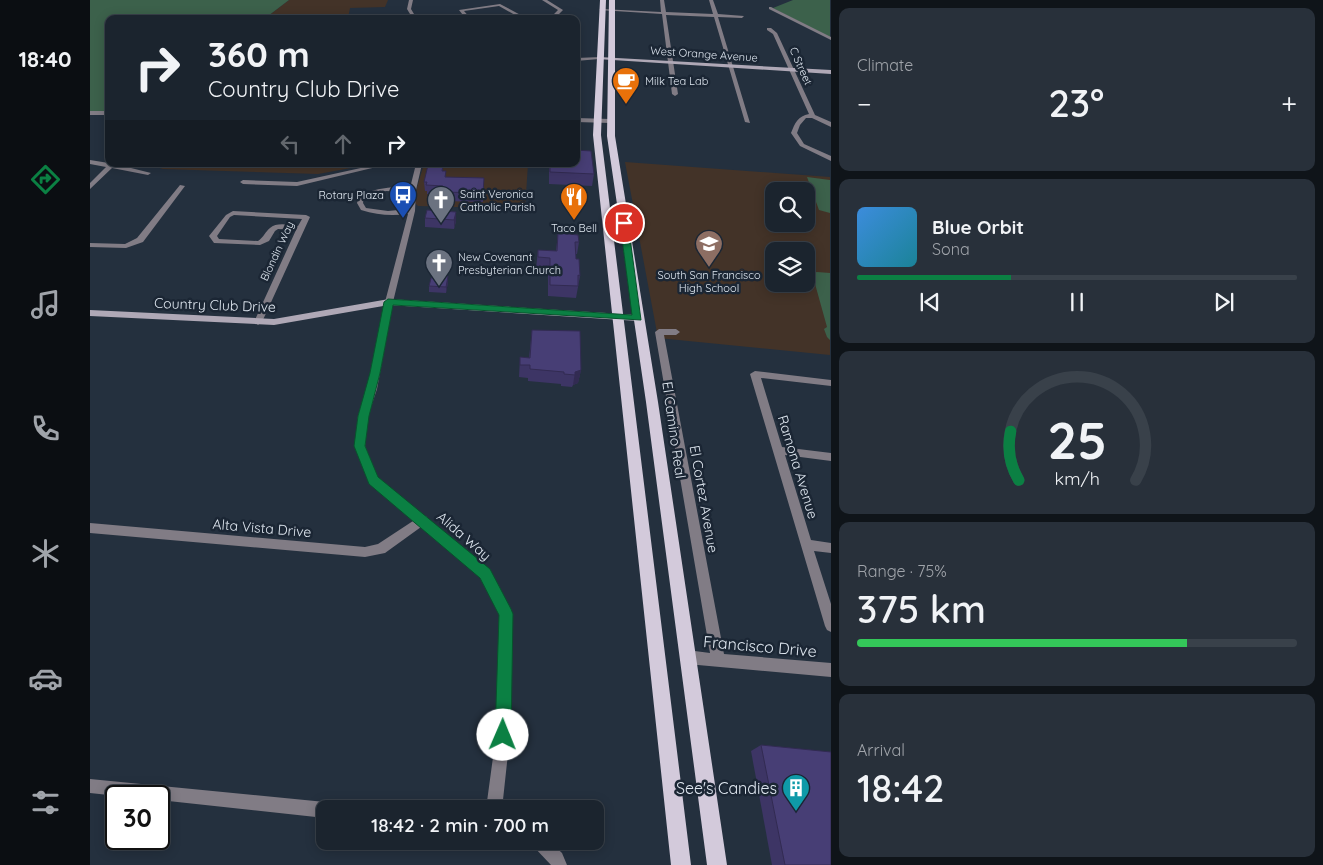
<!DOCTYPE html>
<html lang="en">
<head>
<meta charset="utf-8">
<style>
  :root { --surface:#1b242e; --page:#28303a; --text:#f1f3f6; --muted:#a0a4aa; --line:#39414a; --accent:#0b8043 }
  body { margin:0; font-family:Quicksand,sans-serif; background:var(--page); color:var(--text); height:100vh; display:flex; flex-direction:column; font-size:19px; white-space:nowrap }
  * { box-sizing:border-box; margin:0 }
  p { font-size:16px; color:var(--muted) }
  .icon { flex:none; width:28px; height:28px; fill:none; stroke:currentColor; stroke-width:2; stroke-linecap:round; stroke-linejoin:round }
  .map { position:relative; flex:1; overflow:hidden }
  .drawer { display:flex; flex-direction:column; gap:8px; padding:8px; background:#0f1419; width:492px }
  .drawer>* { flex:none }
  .guide { position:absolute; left:15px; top:15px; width:475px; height:152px; border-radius:10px; box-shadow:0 2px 12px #0003,0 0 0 1px var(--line); background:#1b242e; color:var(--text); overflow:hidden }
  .buttons { position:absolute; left:675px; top:182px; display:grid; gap:10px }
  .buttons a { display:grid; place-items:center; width:50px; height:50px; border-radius:10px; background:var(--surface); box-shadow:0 2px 12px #0003,0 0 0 1px var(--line); font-size:25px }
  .speed { position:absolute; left:15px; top:785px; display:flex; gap:10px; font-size:25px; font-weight:700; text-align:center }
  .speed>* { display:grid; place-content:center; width:65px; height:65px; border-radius:50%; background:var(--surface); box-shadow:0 2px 12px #0003,0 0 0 1px var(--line); line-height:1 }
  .speed .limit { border:2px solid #111; border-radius:8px; background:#fff; color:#111 }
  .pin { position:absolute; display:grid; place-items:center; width:42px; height:42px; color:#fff; margin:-21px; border:2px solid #fff; border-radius:50%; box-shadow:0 1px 5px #0007 }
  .me { position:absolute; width:55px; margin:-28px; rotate:1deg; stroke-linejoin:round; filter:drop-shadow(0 0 4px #0008) }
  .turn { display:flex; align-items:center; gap:18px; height:105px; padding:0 20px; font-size:22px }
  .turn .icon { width:65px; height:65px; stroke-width:2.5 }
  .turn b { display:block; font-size:35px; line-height:42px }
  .lanes { display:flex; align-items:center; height:48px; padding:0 20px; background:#0003; justify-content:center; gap:25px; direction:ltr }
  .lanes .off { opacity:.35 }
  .big { font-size:38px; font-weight:600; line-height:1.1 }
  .drawer .tile { flex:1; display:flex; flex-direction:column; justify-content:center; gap:8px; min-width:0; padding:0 18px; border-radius:10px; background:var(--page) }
  .drawer .dial { align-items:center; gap:0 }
  .dial svg { height:130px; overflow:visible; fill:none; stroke:var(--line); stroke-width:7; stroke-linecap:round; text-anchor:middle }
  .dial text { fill:var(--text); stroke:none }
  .song { display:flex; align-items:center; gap:15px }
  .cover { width:60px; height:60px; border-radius:8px; background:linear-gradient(135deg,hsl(210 70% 55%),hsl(190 70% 35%)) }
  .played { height:5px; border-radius:2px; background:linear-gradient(90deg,var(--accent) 35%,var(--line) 35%) }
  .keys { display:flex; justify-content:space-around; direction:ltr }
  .heat { display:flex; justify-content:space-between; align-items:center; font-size:28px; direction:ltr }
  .charge { height:8px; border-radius:4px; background:linear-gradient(90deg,#34c759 75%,var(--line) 0) }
  .trip { position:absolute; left:226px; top:800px; width:288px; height:50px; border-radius:10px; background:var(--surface); box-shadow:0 2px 12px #0003,0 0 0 1px var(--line); font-weight:600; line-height:50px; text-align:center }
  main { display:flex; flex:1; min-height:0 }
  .tab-bar { display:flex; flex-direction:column; width:90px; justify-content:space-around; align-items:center; background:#0b0e12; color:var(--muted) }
  .tab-bar .icon { width:35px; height:35px }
  .tab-bar .selected { color:var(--accent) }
  .tab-bar b { font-size:22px; color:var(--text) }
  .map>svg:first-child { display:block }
  .education { fill:#433328; fill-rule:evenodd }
  .green { fill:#3c614b }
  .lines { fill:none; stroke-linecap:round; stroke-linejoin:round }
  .street { fill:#817c85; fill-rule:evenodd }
  .secondary { fill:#afa8b6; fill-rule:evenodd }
  .primary { fill:#d3cadb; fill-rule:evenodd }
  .wall { fill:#3d3565 }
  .shaded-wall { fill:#322b52 }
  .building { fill:#473e75; stroke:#322b52 }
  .route { fill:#0b8043; stroke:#07532c }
  .labels { text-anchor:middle; stroke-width:5; stroke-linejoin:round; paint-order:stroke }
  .far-street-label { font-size:11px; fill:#dfe7f0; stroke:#1b2634 }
  .far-poi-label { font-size:11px; fill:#dfe7f0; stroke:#1b2634; text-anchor:start }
  .street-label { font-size:14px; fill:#dfe7f0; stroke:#1b2634 }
  .near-street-label { font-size:16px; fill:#dfe7f0; stroke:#1b2634 }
  .near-poi-label { font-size:16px; fill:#dfe7f0; stroke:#1b2634; text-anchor:end }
</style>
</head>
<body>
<main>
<nav class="tab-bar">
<b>18:40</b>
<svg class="icon selected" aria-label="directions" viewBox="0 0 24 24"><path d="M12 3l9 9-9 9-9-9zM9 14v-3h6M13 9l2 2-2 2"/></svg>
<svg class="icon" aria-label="music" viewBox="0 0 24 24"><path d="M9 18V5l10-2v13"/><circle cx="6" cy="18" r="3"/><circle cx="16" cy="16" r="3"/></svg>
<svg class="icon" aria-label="phone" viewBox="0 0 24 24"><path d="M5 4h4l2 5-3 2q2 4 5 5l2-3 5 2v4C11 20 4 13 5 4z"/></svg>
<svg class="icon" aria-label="climate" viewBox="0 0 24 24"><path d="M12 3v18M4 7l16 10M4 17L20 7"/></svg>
<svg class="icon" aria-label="car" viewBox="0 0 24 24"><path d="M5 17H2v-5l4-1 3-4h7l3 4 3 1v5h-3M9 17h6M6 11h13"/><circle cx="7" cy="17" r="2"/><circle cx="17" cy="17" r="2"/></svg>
<svg class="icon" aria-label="filters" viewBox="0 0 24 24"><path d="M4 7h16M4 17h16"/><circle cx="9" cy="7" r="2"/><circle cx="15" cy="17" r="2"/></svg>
</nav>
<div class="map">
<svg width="741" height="865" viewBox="0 0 741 865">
  <rect width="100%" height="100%" fill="#24303e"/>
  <g class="education">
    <path d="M199,0h99l-3,7 -35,1 -2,10 -84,1z"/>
    <path d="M535,162l205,15v178l-172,-17zM684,191h32v33h-32zM684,251h32v33h-32z"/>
    <path d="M56,164h227l-55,10 -155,-5z"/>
    <path d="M334,164h104l-3,45 -107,-3 -3,-3v-9z"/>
  </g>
  <g class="green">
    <path d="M0,0h199l-25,19h-155v92h-19z"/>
    <path d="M703,0h37v38l-57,-30z"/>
    <path d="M717,177l23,3v33l-11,-3z"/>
    <path d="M727,272l13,1v67l-3,-3 -3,-8 3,-2 -15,-54z"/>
  </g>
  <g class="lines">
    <g class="street">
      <path d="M319,0h4l-2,9 6,10h-4l-2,-3 -69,1 -2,-1 70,-2 -3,-5z"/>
      <path d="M452,0h5l16,10 -9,9h-5l9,-9z"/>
      <path d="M570,0h4l2,12 47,2 -4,-14h4l5,14 26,2 -2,2 -24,-1 32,106 -5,-1 -31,-105 -48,-2 12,79 -3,2 -3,-2 -10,-80 -63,-4 2,-1 60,3z"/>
      <path d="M410,4l28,15h-6l-23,-13 -35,5 7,8h-5l-7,-9z"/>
      <path d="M679,7h2l60,30v3l-62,-31z"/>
      <path d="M677,28h4l6,5 38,82 16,7v5l-19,-9h-6l-6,7 -3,8 7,11 27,12v5l-31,-15 -9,-13c4,-10 7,-17 18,-19l-36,-80 -6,-4z"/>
      <path d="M511,57l-2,2 -23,2v-3z"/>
      <rect x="0" y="111" width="19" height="4"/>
      <path d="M486,118l34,1 3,2 -3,2 -34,-1z"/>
      <path d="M0,160l25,4 36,9 -3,2 -36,-7 -22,21v-6l16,-16 -16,-3z"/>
      <path d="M289,164h10l-92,22 -54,-2 -3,-2 3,-2 54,2z"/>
      <path d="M326,164h6l-6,26 -1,21 -22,91 -16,87 -9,27 -3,30 12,31 46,38 4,2 1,3 61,50 23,44 -2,121 -8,74h-16l10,-74 4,-120 -19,-37 -60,-51 -36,26 -20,4 -275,-24v-10l275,24 13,-3 35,-23 -44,-38 -14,-37 3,-30 9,-27 18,-87 23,-88c-17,2 -31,1 -47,-4l-4,-7 2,-7c17,-8 33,-10 51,-8zM296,191l24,1 -1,17 -21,2 -22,-3 -3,-5 1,-5z"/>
      <path d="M90,185l5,1 -42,56 -17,6 -36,-1v-4l35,1 12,-6z"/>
      <path d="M143,211l73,4 4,2 -48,105 -4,3 -4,-3 42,-92 -18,-1 -3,2 -6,10 -9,4 -46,-2 -5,-7 17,-21zM144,215l68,4 -4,7c-8,-1 -22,-4 -28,2 -5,4 -6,9 -12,13l-39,-2 -2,-3 13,-19z"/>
      <path d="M569,329h17l4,3 -4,3h-12l60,319 107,9v14l-144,-13 -5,-2 -2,-5 2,-5 5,-2 23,3 -55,-321z"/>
      <path d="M665,371l76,9v6l-70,-8 21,69 49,6v8l-46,-6 26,85 20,3v10l-17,-2 17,53v28l-4,-2 -2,-4 -75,-252z"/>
      <path d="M0,779l235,23 5,3 2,4h-7v9l-166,-18v-4h-41l-28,-3z"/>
      <path d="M440,841h19l13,12 5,12h-16l-18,-19z"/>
    </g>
    <g class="secondary">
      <path d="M509,57l232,13v4l-234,-15z"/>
      <path d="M299,299l249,16 4,3 -4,3 -249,-16 -115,20 -184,-9v-6l184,9z"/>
    </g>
    <g class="primary">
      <path d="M510,0h6l-5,135 90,730h-20l-78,-730z"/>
      <path d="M519,0h6v136l43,266 69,463h-20l-61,-463 -39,-266z"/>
    </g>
  </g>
  <g class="wall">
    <path d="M459,164l45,10 -2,12 -43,-2z"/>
    <path d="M353,165v6l3,6 38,1 -1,24 -41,-1v-6l-15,-1v-3h-2l-1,-9z"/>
    <path d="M366,212v9l-2,8 -29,-2v-9z"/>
    <path d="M468,233l21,9 -2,12h-1v5l4,17 -4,22 -28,-2v-26l-12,-1 2,-19 18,1z"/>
    <path d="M358,282l-2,11 -17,-1v-6z"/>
    <path d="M442,330l49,40 -3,13 -5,2 -1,2 -11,-1v-2l-33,-3v-3l-9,-1 1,-20 9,1z"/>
    <path d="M671,745l70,120h-59l-21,-114z"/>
  </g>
  <g class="shaded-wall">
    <path d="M366,212v9l-2,8v-9z"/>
    <path d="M358,276v6l-2,11v-6z"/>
    <path d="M491,370l-3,13 -5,2 2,-13z"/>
  </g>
  <g class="building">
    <path d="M486,150l15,1 3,23 -44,-2v-8h26z"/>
    <path d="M338,165h15l-1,6h4l-1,6 39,1 -1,15 -41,-1 1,-6 -17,-1 1,-3h-3z"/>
    <path d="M337,210l29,2 -2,8 -29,-2z"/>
    <path d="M468,233l20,2 1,7h-4l1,17h3l1,17 -2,-1v11l-28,-1v-27l-12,-1v-7l19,1z"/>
    <path d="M342,275l16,1 -2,11 -17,-1z"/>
    <path d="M442,330l48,1 1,39 -6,2v3l-11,-1v-2l-34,-3v-4h-10v-8l10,1z"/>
    <path d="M671,745l70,7v113h-46z"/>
  </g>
  <path class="route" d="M534,220l4,3 13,97 -248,-15 -13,68 -11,43 -4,30 13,31 112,92 21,40 2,5 -2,121 -2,5 -6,3 -6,-3 -2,-5 4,-120 -19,-37 -111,-94 -15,-38 4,-30 12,-43 14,-71 4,-3 244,16 -12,-92z"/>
  <defs>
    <symbol id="cafe-pin" viewBox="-11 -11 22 30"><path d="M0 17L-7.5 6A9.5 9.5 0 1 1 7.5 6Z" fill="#e8710a" stroke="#1b2634"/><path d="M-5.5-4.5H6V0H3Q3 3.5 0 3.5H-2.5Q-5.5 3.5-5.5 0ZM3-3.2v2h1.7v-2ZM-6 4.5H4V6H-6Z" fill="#fff"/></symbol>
    <symbol id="bus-pin" viewBox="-11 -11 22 30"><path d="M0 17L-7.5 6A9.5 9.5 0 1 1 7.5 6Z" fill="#1a4fb4" stroke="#1b2634"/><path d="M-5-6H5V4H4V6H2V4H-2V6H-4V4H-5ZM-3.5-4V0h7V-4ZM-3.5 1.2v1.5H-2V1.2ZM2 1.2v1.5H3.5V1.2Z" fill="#fff"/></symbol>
    <symbol id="restaurant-pin" viewBox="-11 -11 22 30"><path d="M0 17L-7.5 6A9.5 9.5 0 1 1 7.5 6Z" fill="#e8710a" stroke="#1b2634"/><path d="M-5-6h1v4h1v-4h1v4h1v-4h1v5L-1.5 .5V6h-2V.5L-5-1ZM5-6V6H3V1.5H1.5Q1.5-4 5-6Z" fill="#fff"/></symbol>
    <symbol id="church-pin" viewBox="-11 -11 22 30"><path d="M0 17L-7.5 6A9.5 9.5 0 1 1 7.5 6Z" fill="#6b7280" stroke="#1b2634"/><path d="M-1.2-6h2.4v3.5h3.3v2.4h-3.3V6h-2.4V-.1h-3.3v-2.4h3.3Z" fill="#fff"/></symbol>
    <symbol id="school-pin" viewBox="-11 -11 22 30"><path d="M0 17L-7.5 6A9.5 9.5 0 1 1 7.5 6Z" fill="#8d6e63" stroke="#1b2634"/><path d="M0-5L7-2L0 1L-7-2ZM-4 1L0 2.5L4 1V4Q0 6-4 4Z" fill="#fff"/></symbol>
    <symbol id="building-pin" viewBox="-11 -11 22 30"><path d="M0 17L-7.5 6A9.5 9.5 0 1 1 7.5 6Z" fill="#0f9aa8" stroke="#1b2634"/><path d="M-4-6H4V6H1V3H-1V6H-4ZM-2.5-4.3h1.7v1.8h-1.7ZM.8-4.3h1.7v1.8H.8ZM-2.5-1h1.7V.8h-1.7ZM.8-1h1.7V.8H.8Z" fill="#fff"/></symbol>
  </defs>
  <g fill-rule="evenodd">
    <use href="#cafe-pin" x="520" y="65" width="32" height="43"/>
    <use href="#bus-pin" x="297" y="179" width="32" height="43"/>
    <use href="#restaurant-pin" x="468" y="181" width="32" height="43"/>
    <use href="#church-pin" x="335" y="184" width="32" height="43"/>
    <use href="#school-pin" x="603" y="228" width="32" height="43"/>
    <use href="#church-pin" x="333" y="247" width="32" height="43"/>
    <use href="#building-pin" x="690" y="772" width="32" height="43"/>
  </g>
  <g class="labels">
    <g class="far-street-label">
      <text transform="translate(614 54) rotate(4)" y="4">West Orange Avenue</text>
      <text transform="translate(711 66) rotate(66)" y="4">C Street</text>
      <text transform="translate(187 251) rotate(-65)" y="4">Blondin Way</text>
    </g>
    <g class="far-poi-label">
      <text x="555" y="85">Milk Tea Lab</text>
      <text x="370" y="198">Saint Veronica<tspan x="370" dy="13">Catholic Parish</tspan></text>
      <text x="294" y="199" text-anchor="end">Rotary Plaza</text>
      <text x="484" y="232" text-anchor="middle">Taco Bell</text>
      <text x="368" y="261">New Covenant<tspan x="368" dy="13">Presbyterian Church</tspan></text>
      <text x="619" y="279" text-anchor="middle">South San Francisco<tspan x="619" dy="13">High School</tspan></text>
    </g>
    <g class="street-label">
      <text transform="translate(125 305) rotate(2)" y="5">Country Club Drive</text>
      <text transform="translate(584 430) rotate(82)" y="5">El Camino Real</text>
      <text transform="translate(708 467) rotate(73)" y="5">Ramona Avenue</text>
      <text transform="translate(614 499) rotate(80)" y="5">El Cortez Avenue</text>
      <text transform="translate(172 528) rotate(5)" y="5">Alta Vista Drive</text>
      <text transform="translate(374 536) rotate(41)" y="5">Alida Way</text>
    </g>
    <g class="near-street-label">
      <text transform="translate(670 646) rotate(5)" y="6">Francisco Drive</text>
    </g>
    <g class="near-poi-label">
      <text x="687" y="794">See's Candies</text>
    </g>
  </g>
</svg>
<div class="buttons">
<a><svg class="icon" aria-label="search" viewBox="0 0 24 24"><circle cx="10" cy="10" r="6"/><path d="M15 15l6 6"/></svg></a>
<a><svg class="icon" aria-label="layers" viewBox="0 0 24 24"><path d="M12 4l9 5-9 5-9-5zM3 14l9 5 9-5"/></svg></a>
</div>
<div class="speed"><div class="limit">30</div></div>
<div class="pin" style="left:534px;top:223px;background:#d93025"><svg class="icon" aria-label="arrive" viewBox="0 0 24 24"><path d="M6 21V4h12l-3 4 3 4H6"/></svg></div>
<svg class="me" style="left:413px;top:735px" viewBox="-20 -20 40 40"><circle r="19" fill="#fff"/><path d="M0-13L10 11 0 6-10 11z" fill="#0b8043"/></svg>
<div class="trip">18:42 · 2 min · 700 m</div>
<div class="guide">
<div class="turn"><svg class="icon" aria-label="right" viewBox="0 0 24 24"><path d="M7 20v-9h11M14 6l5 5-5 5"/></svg><div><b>360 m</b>Country Club Drive</div></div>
<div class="lanes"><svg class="icon off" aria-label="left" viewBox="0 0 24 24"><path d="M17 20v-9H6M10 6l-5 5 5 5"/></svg><svg class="icon off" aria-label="ahead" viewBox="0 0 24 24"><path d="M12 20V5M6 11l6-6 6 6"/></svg><svg class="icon" aria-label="right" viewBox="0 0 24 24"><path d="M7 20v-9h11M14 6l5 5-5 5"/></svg></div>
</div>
</div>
<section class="drawer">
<div class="tile"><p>Climate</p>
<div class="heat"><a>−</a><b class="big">23°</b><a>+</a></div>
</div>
<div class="tile">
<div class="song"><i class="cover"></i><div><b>Blue Orbit</b><p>Sona</p></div></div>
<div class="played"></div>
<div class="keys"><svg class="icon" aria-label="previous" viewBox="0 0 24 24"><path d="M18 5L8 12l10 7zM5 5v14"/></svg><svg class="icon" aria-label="pause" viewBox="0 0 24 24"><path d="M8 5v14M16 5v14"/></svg><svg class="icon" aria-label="next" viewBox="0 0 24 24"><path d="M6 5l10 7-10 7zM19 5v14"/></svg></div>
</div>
<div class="tile dial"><svg viewBox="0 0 100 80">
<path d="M14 69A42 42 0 1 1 86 69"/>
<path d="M14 69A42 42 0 0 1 9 39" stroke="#0b8043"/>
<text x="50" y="56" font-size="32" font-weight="700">25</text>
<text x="50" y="72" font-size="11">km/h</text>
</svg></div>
<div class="tile"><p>Range · 75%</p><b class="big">375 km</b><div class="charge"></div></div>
<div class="tile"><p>Arrival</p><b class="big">18:42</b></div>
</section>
</main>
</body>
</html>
